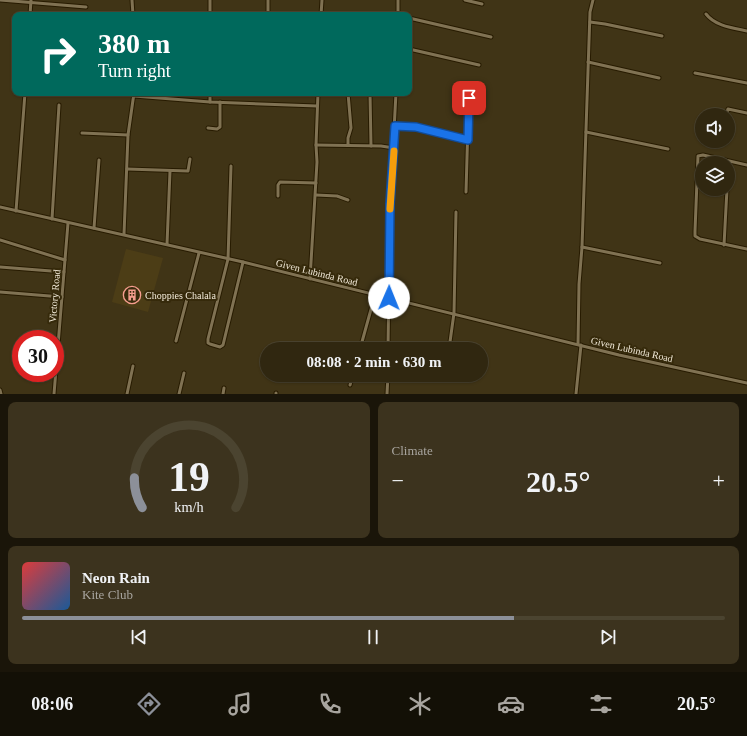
<!DOCTYPE html>
<html lang="en">
<head>
<meta charset="utf-8">
<style>
  :root { --surface:#302710; --page:#3c331e; --text:#f1f3f6; --muted:#a8a59f; --line:#4b4430; --accent:#8c9099 }
  body { margin:0; font-family:"Times New Roman",serif; background:var(--page); color:var(--text); height:100vh; display:flex; flex-direction:column; font-size:15px; white-space:nowrap }
  * { box-sizing:border-box; margin:0 }
  p { font-size:13px; color:var(--muted) }
  .icon { flex:none; width:22px; height:22px; fill:none; stroke:currentColor; stroke-width:2; stroke-linecap:round; stroke-linejoin:round }
  .map { position:relative; height:394px; overflow:hidden }
  .details { display:flex; flex-direction:column; gap:8px; padding:8px; background:#1a1509; flex:1 }
  .details>* { flex:none }
  .top-card { position:absolute; left:12px; top:12px; width:400px; height:84px; border-radius:8px; box-shadow:0 1px 3px #0004,0 0 0 1px var(--line); background:#00695c; color:#fff; overflow:hidden }
  .fabs { position:absolute; left:695px; top:108px; display:grid; gap:8px }
  .fabs a { display:grid; place-items:center; width:40px; height:40px; border-radius:50%; background:var(--surface); box-shadow:0 1px 3px #0004,0 0 0 1px var(--line); font-size:20px }
  .speed { position:absolute; left:12px; top:330px; display:flex; gap:8px; font-size:20px; font-weight:700; text-align:center }
  .speed>* { display:grid; place-content:center; width:52px; height:52px; border-radius:50%; background:var(--surface); box-shadow:0 1px 3px #0004,0 0 0 1px var(--line); line-height:1 }
  .speed .limit { border:6px solid #d22; background:#fff; color:#111 }
  .pin { position:absolute; display:grid; place-items:center; width:34px; height:34px; color:#fff; margin:-17px; border-radius:8px; box-shadow:0 2px 6px #0006 }
  .me { position:absolute; width:44px; margin:-22px; rotate:1deg; stroke-linejoin:round; filter:drop-shadow(0 0 3px #0008) }
  .turn { display:flex; align-items:center; gap:14px; height:84px; padding:0 20px; font-size:18px }
  .turn .icon { width:52px; height:52px; stroke-width:2.5 }
  .turn b { display:block; font-size:28px; line-height:34px }
  .big { font-size:30px; font-weight:700; line-height:1.1 }
  .details .tile { flex:1; display:flex; flex-direction:column; justify-content:center; gap:6px; min-width:0; padding:0 14px; border-radius:8px; background:var(--page) }
  .details .dial { align-items:center; gap:0 }
  .dial svg { height:104px; overflow:visible; fill:none; stroke:var(--line); stroke-width:7; stroke-linecap:round; text-anchor:middle }
  .dial text { fill:var(--text); stroke:none }
  .song { display:flex; align-items:center; gap:12px }
  .cover { width:48px; height:48px; border-radius:6px; background:linear-gradient(135deg,hsl(0 70% 55%),hsl(210 70% 35%)) }
  .played { height:4px; border-radius:2px; background:linear-gradient(90deg,var(--accent) 70%,var(--line) 70%) }
  .keys { display:flex; justify-content:space-around; direction:ltr }
  .heat { display:flex; justify-content:space-between; align-items:center; font-size:22px; direction:ltr }
  .details .tiles { flex:1; display:grid; gap:8px; grid-template-columns:1fr 1fr }
  .tile:last-child { grid-column:span 2 }
  .trip { position:absolute; left:260px; top:342px; width:228px; height:40px; border-radius:20px; background:var(--surface); box-shadow:0 1px 3px #0004,0 0 0 1px var(--line); font-weight:700; line-height:40px; text-align:center }
  .menu { display:flex; height:64px; justify-content:space-around; align-items:center; background:#131006; color:var(--muted) }
  .menu .icon { width:28px; height:28px }
  .menu .active { color:var(--accent) }
  .menu b { font-size:18px; color:var(--text) }
  .map>svg:first-child { display:block }
  .built { fill:#4c3d16 }
  .lines { fill:none; stroke-linecap:round; stroke-linejoin:round }
  .minor-casing { stroke:#271b00; stroke-width:5 }
  .minor { stroke:#807253; stroke-width:3 }
  .route-casing { stroke:#114b97; stroke-width:10 }
  .route { stroke:#1a73e8; stroke-width:7 }
  .slow { stroke:#f59e0b; stroke-width:7 }
  .labels { text-anchor:middle; stroke-width:4; stroke-linejoin:round; paint-order:stroke }
  .street-label { font-size:10px; fill:#f2ead9; stroke:#362a0b }
  .poi-label { font-size:10px; fill:#f2ead9; stroke:#362a0b; text-anchor:start }
</style>
</head>
<body>
<div class="map">
<svg width="747" height="394" viewBox="0 0 747 394">
  <rect width="100%" height="100%" fill="#403416"/>
  <path class="built" d="M126,249l37,9 -15,54 -36,-10z"/>
  <g class="lines">
    <defs>
      <g id="minor">
        <path d="M0,0l86,7"/>
        <path d="M132,0l1,15"/>
        <path d="M465,0l17,4"/>
        <path d="M706,14c9,12 27,14 41,17"/>
        <path d="M30,15l1,-15"/>
        <path d="M210,15v-15"/>
        <path d="M268,15v-15"/>
        <path d="M321,15l1,-15"/>
        <path d="M398,15v-15"/>
        <path d="M409,18l82,19"/>
        <path d="M590,22l15,2 57,12"/>
        <path d="M409,49l70,16"/>
        <path d="M588,62l71,16"/>
        <path d="M695,73l52,10"/>
        <path d="M123,93l11,1"/>
        <path d="M348,93l3,35 -3,10v7"/>
        <path d="M370,93l1,53"/>
        <path d="M134,96l76,6 107,4"/>
        <path d="M210,102v-9"/>
        <path d="M726,115l2,-6 19,4"/>
        <path d="M395,126l21,1 52,13"/>
        <path d="M208,128l9,1 3,-2v-25"/>
        <path d="M586,132l82,17"/>
        <path d="M82,133l46,2"/>
        <path d="M316,145l65,1 13,2"/>
        <path d="M747,165l-44,-10 -5,1 -3,75v5l5,3 47,10"/>
        <path d="M231,166l-3,93 -20,80v4l2,1 10,3 3,-2 20,-83"/>
        <path d="M127,169l61,2 2,-12"/>
        <path d="M466,192l3,-103"/>
        <path d="M316,195l21,1 11,4"/>
        <path d="M278,196v-11l2,-3 36,1"/>
        <path d="M0,207l243,55 376,93 128,28"/>
        <path d="M16,211l9,-118"/>
        <path d="M52,219l7,-114"/>
        <path d="M94,228l5,-68"/>
        <path d="M124,234l4,-99 6,-42"/>
        <path d="M0,240l65,20"/>
        <path d="M167,244l3,-73"/>
        <path d="M724,245l3,-56"/>
        <path d="M582,247l78,16"/>
        <path d="M0,267l64,5"/>
        <path d="M310,279l7,-117 -1,-17 2,-52"/>
        <path d="M0,292l62,5"/>
        <path d="M176,341l23,-88"/>
        <path d="M578,344l1,-60 3,-37 8,-235 3,-12"/>
        <path d="M360,349l15,-54"/>
        <path d="M388,349l2,-145 6,-111"/>
        <path d="M449,349l5,-36 2,-101"/>
        <path d="M350,385l3,-10"/>
        <path d="M0,390l1,4"/>
        <path d="M54,394l14,-171"/>
        <path d="M127,394l6,-28"/>
        <path d="M179,394l5,-21"/>
        <path d="M223,394l1,-6"/>
        <path d="M276,394v-1"/>
        <path d="M387,394l1,-19"/>
        <path d="M576,394l5,-49"/>
      </g>
    </defs>
    <use href="#minor" class="minor-casing"/>
    <use href="#minor" class="minor"/>
  </g>
  <g class="lines">
    <defs>
      <path id="route" d="M389,298l1,-94 5,-78 21,1 52,13 1,-42"/>
    </defs>
    <use href="#route" class="route-casing"/>
    <use href="#route" class="route"/>
    <path class="slow" d="M390,209l4,-58"/>
  </g>
  <defs>
    <symbol id="building-ring" viewBox="-11 -11 22 22"><circle r="9.5" fill="#362a0b" stroke="#f59d8e" stroke-width="1.5"/><path d="M-4-6H4V6H1V3H-1V6H-4ZM-2.5-4.3h1.7v1.8h-1.7ZM.8-4.3h1.7v1.8H.8ZM-2.5-1h1.7V.8h-1.7ZM.8-1h1.7V.8H.8Z" fill="#f59d8e"/></symbol>
  </defs>
  <g fill-rule="evenodd">
    <use href="#building-ring" x="122" y="285" width="20" height="20"/>
  </g>
  <g class="labels">
    <g class="street-label">
      <text transform="translate(317 272) rotate(14)" y="4">Given Lubinda Road</text>
      <text transform="translate(54 296) rotate(-85)" y="4">Victory Road</text>
      <text transform="translate(632 349) rotate(13)" y="4">Given Lubinda Road</text>
    </g>
    <g class="poi-label">
      <text x="145" y="299">Choppies Chalala</text>
    </g>
  </g>
</svg>
<div class="fabs">
<a><svg class="icon" aria-label="sound" viewBox="0 0 24 24"><path d="M4 9h4l5-4v14l-5-4H4zM17 9q2 3 0 6"/></svg></a>
<a><svg class="icon" aria-label="layers" viewBox="0 0 24 24"><path d="M12 4l9 5-9 5-9-5zM3 14l9 5 9-5"/></svg></a>
</div>
<div class="speed"><div class="limit">30</div></div>
<div class="pin" style="left:469px;top:98px;background:#d93025"><svg class="icon" aria-label="arrive" viewBox="0 0 24 24"><path d="M6 21V4h12l-3 4 3 4H6"/></svg></div>
<svg class="me" style="left:389px;top:298px" viewBox="-20 -20 40 40"><circle r="19" fill="#fff"/><path d="M0-13L10 11 0 6-10 11z" fill="#1a73e8"/></svg>
<div class="trip">08:08 · 2 min · 630 m</div>
<div class="top-card">
<div class="turn"><svg class="icon" aria-label="right" viewBox="0 0 24 24"><path d="M7 20v-9h11M14 6l5 5-5 5"/></svg><div><b>380 m</b>Turn right</div></div>
</div>
</div>
<section class="details">
<div class="tiles">
<div class="tile dial"><svg viewBox="0 0 100 80">
<path d="M14 69A42 42 0 1 1 86 69"/>
<path d="M14 69A42 42 0 0 1 8 46" stroke="#8c9099"/>
<text x="50" y="56" font-size="32" font-weight="700">19</text>
<text x="50" y="72" font-size="11">km/h</text>
</svg></div>
<div class="tile"><p>Climate</p>
<div class="heat"><a>−</a><b class="big">20.5°</b><a>+</a></div>
</div>
<div class="tile">
<div class="song"><i class="cover"></i><div><b>Neon Rain</b><p>Kite Club</p></div></div>
<div class="played"></div>
<div class="keys"><svg class="icon" aria-label="previous" viewBox="0 0 24 24"><path d="M18 5L8 12l10 7zM5 5v14"/></svg><svg class="icon" aria-label="pause" viewBox="0 0 24 24"><path d="M8 5v14M16 5v14"/></svg><svg class="icon" aria-label="next" viewBox="0 0 24 24"><path d="M6 5l10 7-10 7zM19 5v14"/></svg></div>
</div>
</div>
</section>
<nav class="menu">
<b>08:06</b>
<svg class="icon active" aria-label="directions" viewBox="0 0 24 24"><path d="M12 3l9 9-9 9-9-9zM9 14v-3h6M13 9l2 2-2 2"/></svg>
<svg class="icon" aria-label="music" viewBox="0 0 24 24"><path d="M9 18V5l10-2v13"/><circle cx="6" cy="18" r="3"/><circle cx="16" cy="16" r="3"/></svg>
<svg class="icon" aria-label="phone" viewBox="0 0 24 24"><path d="M5 4h4l2 5-3 2q2 4 5 5l2-3 5 2v4C11 20 4 13 5 4z"/></svg>
<svg class="icon" aria-label="climate" viewBox="0 0 24 24"><path d="M12 3v18M4 7l16 10M4 17L20 7"/></svg>
<svg class="icon" aria-label="car" viewBox="0 0 24 24"><path d="M5 17H2v-5l4-1 3-4h7l3 4 3 1v5h-3M9 17h6M6 11h13"/><circle cx="7" cy="17" r="2"/><circle cx="17" cy="17" r="2"/></svg>
<svg class="icon" aria-label="filters" viewBox="0 0 24 24"><path d="M4 7h16M4 17h16"/><circle cx="9" cy="7" r="2"/><circle cx="15" cy="17" r="2"/></svg>
<b>20.5°</b>
</nav>
</body>
</html>
